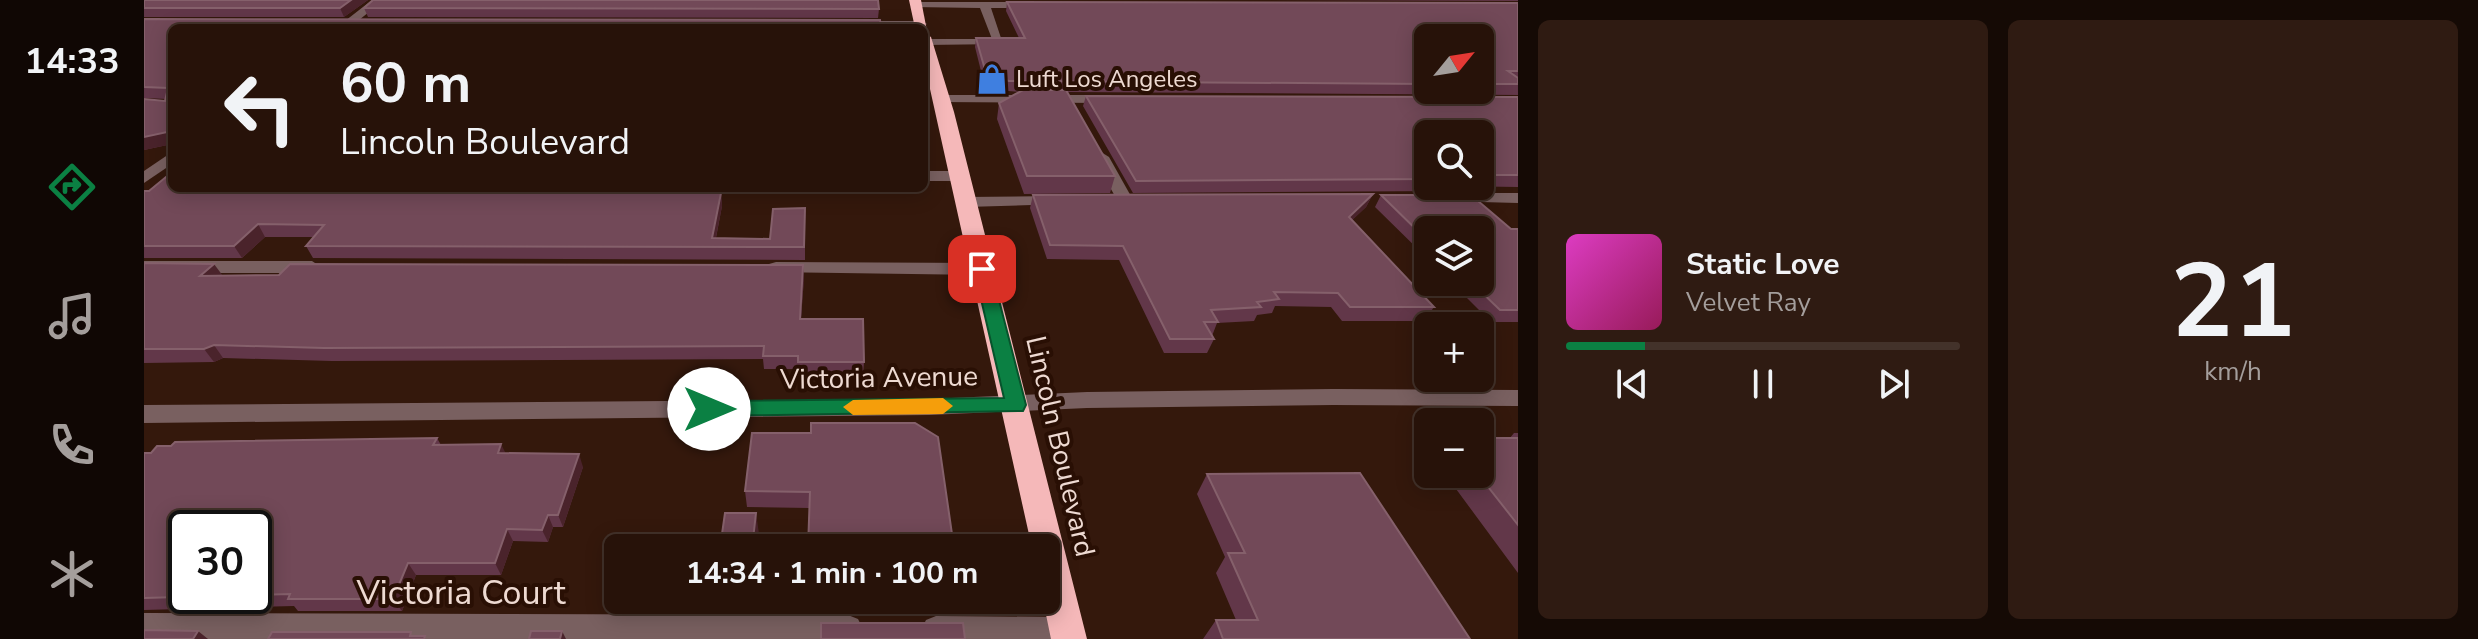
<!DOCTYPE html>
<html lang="en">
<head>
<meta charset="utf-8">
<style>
  :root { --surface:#271209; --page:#2f1b12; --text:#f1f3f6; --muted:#a49e9c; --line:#43322a; --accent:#0b8043 }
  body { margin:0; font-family:"Nunito Sans",sans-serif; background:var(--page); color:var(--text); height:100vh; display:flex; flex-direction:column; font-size:30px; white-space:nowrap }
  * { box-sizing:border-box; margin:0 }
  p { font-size:26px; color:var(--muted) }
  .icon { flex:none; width:44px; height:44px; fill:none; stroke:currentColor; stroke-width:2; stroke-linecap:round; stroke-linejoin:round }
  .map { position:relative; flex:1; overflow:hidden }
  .side { display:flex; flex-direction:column; gap:20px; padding:20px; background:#150a05; width:960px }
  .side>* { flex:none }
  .guide { position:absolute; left:24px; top:24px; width:760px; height:168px; border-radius:12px; box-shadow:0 4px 20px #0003,0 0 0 2px var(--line); background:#271209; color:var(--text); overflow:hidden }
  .needle { width:52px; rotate:60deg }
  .tools { position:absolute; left:1270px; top:24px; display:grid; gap:16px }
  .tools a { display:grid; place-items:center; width:80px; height:80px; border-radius:12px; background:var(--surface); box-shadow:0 4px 20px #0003,0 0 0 2px var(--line); font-size:40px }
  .speed { position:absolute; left:24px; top:510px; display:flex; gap:16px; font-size:40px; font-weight:700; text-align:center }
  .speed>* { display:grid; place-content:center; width:104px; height:104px; border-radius:50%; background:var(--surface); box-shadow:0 4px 20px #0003,0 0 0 2px var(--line); line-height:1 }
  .speed .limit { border:4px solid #111; border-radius:12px; background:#fff; color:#111 }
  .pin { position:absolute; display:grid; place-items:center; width:68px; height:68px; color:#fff; margin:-34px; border-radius:16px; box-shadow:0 4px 12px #0006 }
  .me { position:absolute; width:88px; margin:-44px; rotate:90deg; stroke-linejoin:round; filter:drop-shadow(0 0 6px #0008) }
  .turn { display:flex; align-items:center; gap:28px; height:168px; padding:0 40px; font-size:36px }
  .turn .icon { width:104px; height:104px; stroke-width:2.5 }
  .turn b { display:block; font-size:56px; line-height:68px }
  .side .tile { flex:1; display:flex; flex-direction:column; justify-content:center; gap:12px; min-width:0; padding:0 28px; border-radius:12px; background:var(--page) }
  .side .dial { align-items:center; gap:0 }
  .dial b { font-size:104px; line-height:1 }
  .song { display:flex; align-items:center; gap:24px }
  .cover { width:96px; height:96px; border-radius:12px; background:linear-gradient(135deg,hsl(310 70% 55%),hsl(330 70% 35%)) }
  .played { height:8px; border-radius:4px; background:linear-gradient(90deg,var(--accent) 20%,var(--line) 20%) }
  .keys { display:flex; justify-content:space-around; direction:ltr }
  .side .tiles { flex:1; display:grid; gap:20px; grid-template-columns:repeat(2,1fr) }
  .trip { position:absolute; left:460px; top:534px; width:456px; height:80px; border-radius:12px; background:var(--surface); box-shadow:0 4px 20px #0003,0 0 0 2px var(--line); font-weight:700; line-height:80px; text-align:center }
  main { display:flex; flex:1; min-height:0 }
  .dock { display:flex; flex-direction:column; width:144px; justify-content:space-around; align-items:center; background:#100704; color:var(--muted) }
  .dock .icon { width:56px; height:56px }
  .dock .current { color:var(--accent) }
  .dock b { font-size:36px; color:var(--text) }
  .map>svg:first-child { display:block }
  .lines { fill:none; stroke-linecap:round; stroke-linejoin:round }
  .minor { fill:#796060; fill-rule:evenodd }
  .highway { fill:#f5b8b9; fill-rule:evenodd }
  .wall { fill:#623749; fill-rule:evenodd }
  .shaded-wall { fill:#4a232b }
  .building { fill:#724958; stroke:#85606b; stroke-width:2 }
  .route { fill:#0b8043; stroke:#07532c; stroke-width:2 }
  .slow { fill:#f59e0b }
  .labels { text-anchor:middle; stroke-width:8; stroke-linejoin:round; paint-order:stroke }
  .far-poi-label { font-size:24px; fill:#eedad2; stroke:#290f04; text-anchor:start }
  .street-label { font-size:28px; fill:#eedad2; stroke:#290f04 }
  .near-street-label { font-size:34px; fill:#eedad2; stroke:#290f04 }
</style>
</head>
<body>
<main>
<nav class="dock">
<b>14:33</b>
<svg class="icon current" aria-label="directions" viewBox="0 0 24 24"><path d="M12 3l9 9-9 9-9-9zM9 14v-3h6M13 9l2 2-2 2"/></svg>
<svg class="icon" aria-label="music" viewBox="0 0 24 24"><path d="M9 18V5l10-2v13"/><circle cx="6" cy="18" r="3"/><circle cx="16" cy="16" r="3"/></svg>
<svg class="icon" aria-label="phone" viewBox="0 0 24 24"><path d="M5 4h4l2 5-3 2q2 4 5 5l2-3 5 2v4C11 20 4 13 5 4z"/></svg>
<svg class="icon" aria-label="climate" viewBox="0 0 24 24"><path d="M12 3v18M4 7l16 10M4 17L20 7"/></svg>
</nav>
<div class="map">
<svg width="1374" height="639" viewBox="0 0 1374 639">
  <rect width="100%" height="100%" fill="#34180c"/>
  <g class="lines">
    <g class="minor">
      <path d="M228,0h12l-35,28h-13z"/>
      <path d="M772,2h116l5,3 -5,3h-41l12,36 -78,1v-6h67l-12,-31 -68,-1 -1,-2z"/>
      <path d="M712,21h65l6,3 -6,3 -69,-1 -2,-2z"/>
      <path d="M798,95h168l7,4 -7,4 -173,-1 -2,-3z"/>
      <path d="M28,152v12l-28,19v-12z"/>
      <path d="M957,152l8,5 23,41 -2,3 -6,2 -8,-5 -23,-41z"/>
      <path d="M780,171h35l8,5 -8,5h-35z"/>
      <path d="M1306,193h68v10l-74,-2 -2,-3z"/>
      <path d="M914,196l8,5 -2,3 -98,3 -8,-5 8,-5z"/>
      <path d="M0,261h168l9,6 -9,6h-168z"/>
      <path d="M632,262l206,1 9,6 -9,6 -213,-3 -2,-4 2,-4z"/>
      <path d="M1189,389l185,1v16l-185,-1 -246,3 -158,7 -785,8v-18l785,-6 158,-7z"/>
      <path d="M0,613l704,2 10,4 5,10 -5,10h-714z"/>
      <path d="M792,616l131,1 10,4 5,10 -4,8h-153l-4,-9 5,-10z"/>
    </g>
    <g class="highway">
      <path d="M765,0h12l6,31 -12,-3z"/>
      <path d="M780,33l7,4 23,75 133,527h-36l-8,-39h3v-52h-14l-108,-486z"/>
    </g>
  </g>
  <g class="wall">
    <path d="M0,0h224l-24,17h-200z"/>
    <path d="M1113,0h261v1z"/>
    <path d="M863,2l511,1v92l-451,-3 48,84 -5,17 -86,1 -27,-75 2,-16 22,-11 -13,-1 -24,-8 -9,-36 1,-9h43l-13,-27zM1284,38h52v52h-52z"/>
    <path d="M220,8l515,1 -1,9 -510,-1z"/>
    <path d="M0,19l28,9v116l-28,6 22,-51 -22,-1z"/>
    <path d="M942,96l432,1v90l-70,-1 -3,5 -312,2 -50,-87zM1284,134h52v52h-52z"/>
    <path d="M169,188l-2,2 410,3 1,13 -6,32 54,1 35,-31v52l-492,-2 -7,-12 7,-9h-48l-23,21h-98v-67z"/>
    <path d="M1229,194l-7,13 -14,13 82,87 -10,14h-82l-11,-14 -56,-1 -3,7 -15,2 -3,6 -37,2 -5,13 2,3 -7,14h-43l-45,-93 -72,-1 -17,-51 3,-13z"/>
    <path d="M1237,195l130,34h7v93h-27l-40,-40h29l-52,-52v29l-53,-52z"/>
    <path d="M0,263l78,13 582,2 -3,41 63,43 -1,13h-65v-6h-34l-1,-10 -431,2 -109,-3 -9,4 -70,1z"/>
    <path d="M608,433l202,115 -145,-40 -62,-1 -2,-16z"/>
    <path d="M1370,433h4v140l-73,-99h35z"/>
    <path d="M293,438l4,7 64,8 78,14 -20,60h-10l-5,15 -35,-1 -12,34h-85l-14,36h-104l-4,-5 -150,4v-157zM110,528v68h-68z"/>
    <path d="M1063,474l263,165h-267l13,-19h20l-20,-47 9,-16 -28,-63z"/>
    <path d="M663,600h152l-4,14 -133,-1v-5h-14z"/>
  </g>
  <g class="shaded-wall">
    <path d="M207,0h17l-24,17 -4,-9z"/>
    <path d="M28,131v13l-28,6v-13z"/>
    <path d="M152,188h17l-14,15 -6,-12z"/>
    <path d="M420,188h9l-7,15 -4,-12z"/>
    <path d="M577,193l1,13 -8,41 -2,-9z"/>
    <path d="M1229,194l-7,13 -24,23 7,-13z"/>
    <path d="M114,224l7,13 -23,21 -8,-12z"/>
    <path d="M70,264l9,12h-23z"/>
    <path d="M659,265l1,13 -4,54v-13z"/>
    <path d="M70,345l9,13 -9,4 -10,-13z"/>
    <path d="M357,444l6,12 -9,-3z"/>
    <path d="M435,454l4,13 -20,60 -5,-12z"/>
    <path d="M612,513l3,21 -2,14h-5z"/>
    <path d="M404,515l5,12 -5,15 -6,-12z"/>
    <path d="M363,529l6,12 -12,34 -6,-12z"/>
    <path d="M264,563l8,12 -14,36 -9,-12z"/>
    <path d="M54,631l10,8h-15z"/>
    <path d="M418,631l4,8h-6z"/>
  </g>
  <g class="building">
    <path d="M0,0h207l-11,8h-196z"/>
    <path d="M229,0h505l1,9 -515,-1z"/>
    <path d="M863,2l511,1v68h-10l10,7v6h-38v-46h-52v46l-419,-3 -23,-8 -10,-35h49z"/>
    <path d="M0,19l736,1 1,8h-709v103l-28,6v-38l21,2 3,-13 -24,-1z"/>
    <path d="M879,90h43l49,86h-88l-28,-73z"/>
    <path d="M942,96l432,1v78h-38v-41h-52v45l-292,2z"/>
    <path d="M28,172v16h124l-3,3 95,-3h176l-2,3 159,2 -9,45 58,1 3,-30 32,-1 -1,39 -498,-1 18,-21 -66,-1 -24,22h-90v-55h5z"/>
    <path d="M1229,194l-24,23 85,90h-84l-12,-14 -64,-1 5,7 -22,3 4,5 -50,3 7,12h-14l10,17h-44l-47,-93 -73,-1 -17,-50z"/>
    <path d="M1237,195h90l40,34h7v81h-18l-29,-28h9v-52h-52v11z"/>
    <path d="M0,263l70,1 -14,12 79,-1 11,-11 513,1 -3,54h63l1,43h-66v-6h-35l1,-10 -440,2 -110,-3 -10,4h-60z"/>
    <path d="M667,423h104l23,14 16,111h-146l2,-56 -65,-1 7,-58h59z"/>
    <path d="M293,438l-4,7 68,-1 -3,9 81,1 -21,61h-10l-6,15 -35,-1 -12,34h-87l-15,36h-105l2,-5 -36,1v-67h-68v68h27l-69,2v-145h7l6,-7h14l4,-4z"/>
    <path d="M1336,438h38v87l-40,-51h2z"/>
    <path d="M1216,473l110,166h-247l-7,-19h42l-30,-67h17l-38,-79z"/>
    <path d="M581,513h31l-4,35h-32z"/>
    <path d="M677,623h142l2,16h-144z"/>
    <path d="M0,630l54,1 -5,8h-49z"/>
    <path d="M387,631h31l-2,8h-31z"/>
    <path d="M128,632h139l-1,4h15l-1,3h-156z"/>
  </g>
  <path class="route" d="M838,264l9,5 35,136 -3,6 -314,5 -10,-7 10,-8 295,-3 -30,-129z"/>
  <path class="slow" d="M799,398l10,8 -10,8 -90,1 -10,-8 10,-7z"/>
  <defs>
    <symbol id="shop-bare" viewBox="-9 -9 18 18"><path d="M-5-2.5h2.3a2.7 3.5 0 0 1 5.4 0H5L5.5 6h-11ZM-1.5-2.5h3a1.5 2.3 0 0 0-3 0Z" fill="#3f7fe0" stroke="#290f04" stroke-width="2.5" paint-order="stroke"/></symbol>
  </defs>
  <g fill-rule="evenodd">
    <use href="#shop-bare" x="826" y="57" width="44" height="44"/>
  </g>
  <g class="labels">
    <g class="far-poi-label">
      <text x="872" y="87">Luft Los Angeles</text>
    </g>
    <g class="street-label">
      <text transform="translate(735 377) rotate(-1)" y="10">Victoria Avenue</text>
      <text transform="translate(917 446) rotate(77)" y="10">Lincoln Boulevard</text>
    </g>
    <g class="near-street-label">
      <text x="317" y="604">Victoria Court</text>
    </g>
  </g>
</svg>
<div class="tools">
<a><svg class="needle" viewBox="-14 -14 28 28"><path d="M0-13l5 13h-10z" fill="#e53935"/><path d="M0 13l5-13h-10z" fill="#a49e9c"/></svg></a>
<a><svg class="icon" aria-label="search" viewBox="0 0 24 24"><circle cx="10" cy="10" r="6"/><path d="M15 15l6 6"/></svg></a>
<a><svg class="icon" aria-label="layers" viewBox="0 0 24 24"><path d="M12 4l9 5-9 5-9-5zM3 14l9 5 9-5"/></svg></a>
<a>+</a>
<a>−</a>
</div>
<div class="speed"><div class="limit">30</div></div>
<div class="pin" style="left:838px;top:269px;background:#d93025"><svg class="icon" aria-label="arrive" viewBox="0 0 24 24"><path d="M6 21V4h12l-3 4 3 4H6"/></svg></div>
<svg class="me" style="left:565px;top:409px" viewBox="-20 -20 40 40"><circle r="19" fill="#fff"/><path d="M0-13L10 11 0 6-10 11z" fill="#0b8043"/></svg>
<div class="trip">14:34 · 1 min · 100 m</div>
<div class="guide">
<div class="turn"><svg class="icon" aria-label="left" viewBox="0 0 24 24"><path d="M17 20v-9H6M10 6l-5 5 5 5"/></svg><div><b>60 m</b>Lincoln Boulevard</div></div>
</div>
</div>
<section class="side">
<div class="tiles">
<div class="tile">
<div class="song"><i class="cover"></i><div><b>Static Love</b><p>Velvet Ray</p></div></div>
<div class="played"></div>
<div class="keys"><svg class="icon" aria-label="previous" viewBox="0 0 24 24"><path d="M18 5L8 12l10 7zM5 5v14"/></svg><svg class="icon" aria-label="pause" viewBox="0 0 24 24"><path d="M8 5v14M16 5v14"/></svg><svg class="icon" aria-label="next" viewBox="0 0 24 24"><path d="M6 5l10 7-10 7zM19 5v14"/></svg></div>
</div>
<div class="tile dial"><b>21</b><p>km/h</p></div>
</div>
</section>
</main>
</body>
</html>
